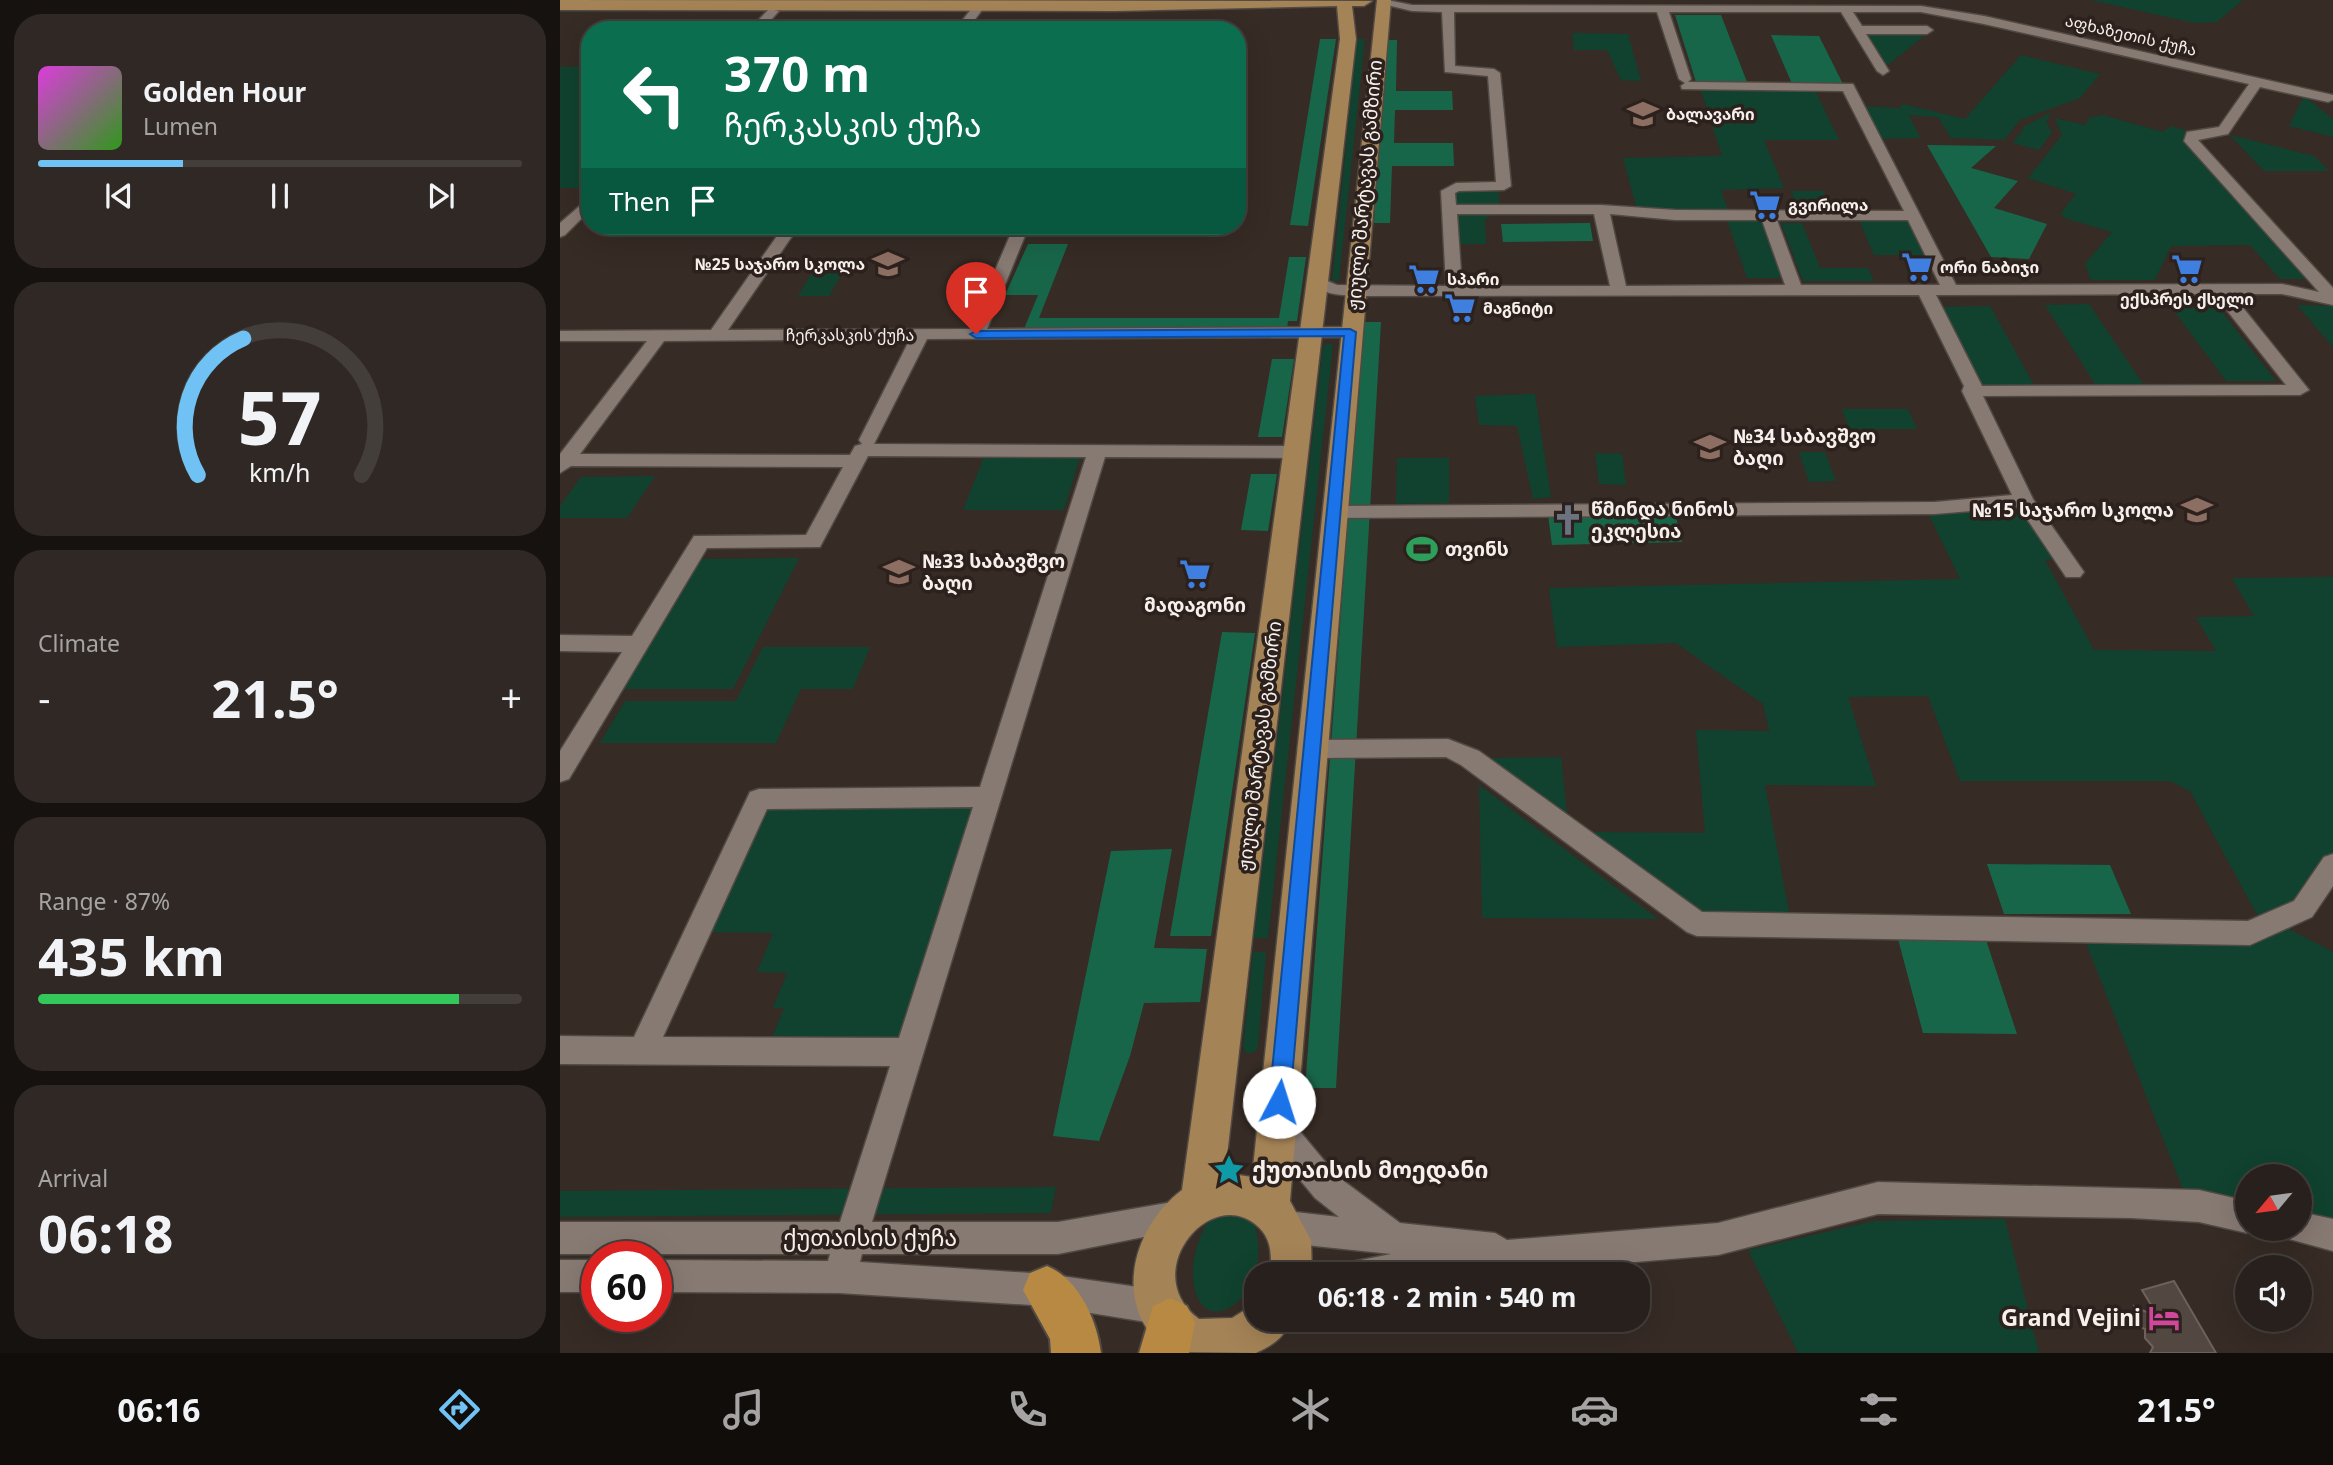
<!DOCTYPE html>
<html lang="en">
<head>
<meta charset="utf-8">
<style>
  :root { --surface:#28201c; --page:#302825; --text:#f1f3f6; --muted:#a5a3a3; --line:#443e3b; --accent:#70c2f4 }
  body { margin:0; font-family:Georgia,"Noto Sans Georgian",serif; background:var(--page); color:var(--text); height:100vh; display:flex; flex-direction:column; font-size:26px; white-space:nowrap }
  * { box-sizing:border-box; margin:0 }
  p { font-size:23px; color:var(--muted) }
  .icon { flex:none; width:38px; height:38px; fill:none; stroke:currentColor; stroke-width:2; stroke-linecap:round; stroke-linejoin:round }
  .map { position:relative; flex:1; overflow:hidden }
  .details { display:flex; flex-direction:column; gap:14px; padding:14px; background:#16120f; width:560px }
  .details>* { flex:none }
  .banner { position:absolute; left:21px; top:21px; width:665px; height:214px; border-radius:28px; box-shadow:0 7px 28px #0002,0 0 0 2px var(--line); background:#0b6e4f; color:#fff; overflow:hidden }
  .needle { width:46px; rotate:241deg }
  .fabs { position:absolute; left:1675px; top:1164px; display:grid; gap:14px }
  .fabs a { display:grid; place-items:center; width:77px; height:77px; border-radius:50%; background:var(--surface); box-shadow:0 7px 28px #0002,0 0 0 2px var(--line); font-size:35px }
  .speed { position:absolute; left:21px; top:1241px; display:flex; gap:14px; font-size:35px; font-weight:700; text-align:center }
  .speed>* { display:grid; place-content:center; width:91px; height:91px; border-radius:50%; background:var(--surface); box-shadow:0 7px 28px #0002,0 0 0 2px var(--line); line-height:1 }
  .speed .limit { border:10px solid #d22; background:#fff; color:#111 }
  .pin { position:absolute; display:grid; place-items:center; width:60px; height:60px; color:#fff; margin:-72px -30px; border-radius:50% 50% 50% 0; rotate:-45deg; box-shadow:0 0 7px #0007 }
  .pin .icon { rotate:45deg }
  .me { position:absolute; width:77px; margin:-38px; rotate:5deg; stroke-linejoin:round; filter:drop-shadow(0 0 5px #0008) }
  .turn { display:flex; align-items:center; gap:24px; height:147px; padding:0 28px; font-size:32px }
  .turn .icon { width:91px; height:91px; stroke-width:2.5 }
  .turn b { display:block; font-size:49px; line-height:60px }
  .then { display:flex; align-items:center; height:66px; padding:0 28px; background:#0003; gap:14px; font-size:26px }
  .big { font-size:52px; font-weight:700; line-height:1.1 }
  .details .widget { flex:1; display:flex; flex-direction:column; justify-content:center; gap:10px; min-width:0; padding:0 24px; border-radius:28px; background:var(--page) }
  .details .dial { align-items:center; gap:0 }
  .dial svg { height:182px; overflow:visible; fill:none; stroke:var(--line); stroke-width:7; stroke-linecap:round; text-anchor:middle }
  .dial text { fill:var(--text); stroke:none }
  .song { display:flex; align-items:center; gap:21px }
  .cover { width:84px; height:84px; border-radius:10px; background:linear-gradient(135deg,hsl(300 70% 55%),hsl(110 70% 35%)) }
  .played { height:7px; border-radius:4px; background:linear-gradient(90deg,var(--accent) 30%,var(--line) 30%) }
  .keys { display:flex; justify-content:space-around; direction:ltr }
  .heat { display:flex; justify-content:space-between; align-items:center; font-size:38px; direction:ltr }
  .charge { height:10px; border-radius:5px; background:linear-gradient(90deg,#34c759 87%,var(--line) 0) }
  .trip { position:absolute; left:684px; top:1262px; width:406px; height:70px; border-radius:28px; background:var(--surface); box-shadow:0 7px 28px #0002,0 0 0 2px var(--line); font-weight:700; line-height:70px; text-align:center }
  .tab-bar { display:flex; height:112px; justify-content:space-around; align-items:center; background:#100d0b; color:var(--muted) }
  .tab-bar .icon { width:49px; height:49px }
  .tab-bar .current { color:var(--accent) }
  .tab-bar b { font-size:32px; color:var(--text) }
  main { display:flex; flex:1; min-height:0 }
  .map>svg:first-child { display:block }
  .green { fill:#10422f }
  .forest { fill:#186649 }
  .building { fill:#524741; stroke:#6d615a; stroke-width:2 }
  .lines { fill:none; stroke-linecap:round; stroke-linejoin:round }
  .minor-casing { stroke:#514943; stroke-width:3 }
  .major-casing { stroke:#514943; stroke-width:3 }
  .highway-casing { stroke:#514943; stroke-width:4 }
  .minor { fill:#877a73; fill-rule:evenodd }
  .major { fill:#a48356; fill-rule:evenodd }
  .highway { fill:#b78942; fill-rule:evenodd }
  .route { fill:#1a73e8; stroke:#114b97; stroke-width:2 }
  .labels { text-anchor:middle; stroke-width:7; stroke-linejoin:round; paint-order:stroke }
  .far-street-label { font-size:16px; fill:#f6efeb; stroke:#2c211c }
  .far-poi-label { font-size:16px; font-weight:bold; fill:#f6efeb; stroke:#2c211c; text-anchor:start }
  .street-label { font-size:19px; fill:#f6efeb; stroke:#2c211c }
  .poi-label { font-size:19px; font-weight:bold; fill:#f6efeb; stroke:#2c211c; text-anchor:start }
  .near-poi-label { font-size:23px; font-weight:bold; fill:#f6efeb; stroke:#2c211c; text-anchor:start }
  .near-street-label { font-size:23px; fill:#f6efeb; stroke:#2c211c }
</style>
</head>
<body>
<main>
<section class="details">
<div class="widget">
<div class="song"><i class="cover"></i><div><b>Golden Hour</b><p>Lumen</p></div></div>
<div class="played"></div>
<div class="keys"><svg class="icon" aria-label="previous" viewBox="0 0 24 24"><path d="M18 5L8 12l10 7zM5 5v14"/></svg><svg class="icon" aria-label="pause" viewBox="0 0 24 24"><path d="M8 5v14M16 5v14"/></svg><svg class="icon" aria-label="next" viewBox="0 0 24 24"><path d="M6 5l10 7-10 7zM19 5v14"/></svg></div>
</div>
<div class="widget dial"><svg viewBox="0 0 100 80">
<path d="M14 69A42 42 0 1 1 86 69"/>
<path d="M14 69A42 42 0 0 1 34 9" stroke="#70c2f4"/>
<text x="50" y="56" font-size="32" font-weight="700">57</text>
<text x="50" y="72" font-size="11">km/h</text>
</svg></div>
<div class="widget"><p>Climate</p>
<div class="heat"><a>−</a><b class="big">21.5°</b><a>+</a></div>
</div>
<div class="widget"><p>Range · 87%</p><b class="big">435 km</b><div class="charge"></div></div>
<div class="widget"><p>Arrival</p><b class="big">06:18</b></div>
</section>
<div class="map">
<svg width="1773" height="1353" viewBox="0 0 1773 1353">
  <rect width="100%" height="100%" fill="#362b25"/>
  <g class="green">
    <path d="M1530,0h153l-26,22 -22,1z"/>
    <path d="M1301,31h63l-1,6 -34,27h-8z"/>
    <path d="M1012,33l56,1 13,47 -20,-1 -14,-30h-33z"/>
    <path d="M797,39h8l-26,241 -7,2z"/>
    <path d="M1461,55l79,19 -20,24 -60,22 -16,20 -53,-2 -13,-21 -29,-2 11,23 -40,1 -18,-33 38,2 3,-4 62,15z"/>
    <rect x="0" y="67" width="30" height="121"/>
    <path d="M1140,88h114l25,52h-75l20,48 -63,2 8,23 -92,-3 -14,-52 99,-2z"/>
    <path d="M1744,96l29,23v18l-44,-11z"/>
    <path d="M1491,112l-5,10 6,10 -13,18 -26,-7 12,-17z"/>
    <path d="M1542,115l61,17 8,-6 19,6 121,147h-31l-30,-34 -79,1 -16,34h-64l-6,-16 27,-32 -48,-14 -3,-5 15,-19 -48,-16 34,-43 -7,-17 30,7 4,-7z"/>
    <path d="M1670,135l84,21 15,15h-65z"/>
    <path d="M939,189v21l-14,9 1,25h-31l-4,-51 7,-3z"/>
    <path d="M1231,191h32l11,23h-33z"/>
    <path d="M1167,220h38l22,58h-40z"/>
    <path d="M1299,220h52l18,35h-55z"/>
    <path d="M1221,223h21l18,45h48l6,13h-71z"/>
    <path d="M592,226h77l-3,7 -75,1z"/>
    <path d="M255,268h30l-16,28h-31z"/>
    <path d="M1529,304l56,83h-48l-52,-82z"/>
    <path d="M1737,305l36,1v41z"/>
    <path d="M1430,306l44,79h-57l-40,-78z"/>
    <path d="M1612,308h47l57,73h-50z"/>
    <path d="M770,343l3,3 -65,592h-14l69,-592z"/>
    <path d="M975,394l16,103 -18,2 -16,-73 -38,-1 -4,-29z"/>
    <path d="M1282,409h66l9,20h-68z"/>
    <path d="M1239,452h26l11,29 -27,1z"/>
    <path d="M1035,453l27,1 4,31 -27,-1z"/>
    <path d="M425,454h96l-17,56h-101z"/>
    <path d="M837,458h52v45l-53,1z"/>
    <path d="M95,476l-28,42h-67v-12l21,-29z"/>
    <path d="M1475,510l26,49 -16,1 49,90 122,1 -20,-34 58,-1 -22,-38 101,-1v296l-44,56 44,23v271l-33,-7v-40h-53v29l-63,-13 -102,-259 162,10 44,-14 -32,-16 -66,-122 -20,-10h-210l-32,-85 -80,1 28,89 -111,-1 25,132 -98,-3 -101,-82 114,1 -9,-103 73,1 -6,-27 -87,-61 -119,4 -8,-59 411,-9 -33,-68z"/>
    <path d="M239,558l-66,131h-115l77,-130z"/>
    <path d="M203,647h107l-17,42h-52l-25,54h-176l25,-42h111z"/>
    <path d="M1001,757l7,66 -89,-65z"/>
    <path d="M919,785l179,134 -176,-1z"/>
    <path d="M206,807l209,1 -77,238 -129,-1 15,-37h-11l14,-35 -30,-1 16,-39 -65,-1z"/>
    <path d="M693,952h13l-8,95 -2,4 -9,3 -4,-7z"/>
    <path d="M496,1187l-5,26 -491,4v-26z"/>
    <path d="M652,1215h39c33,77 -54,138 -58,61 -1,-22 7,-43 19,-61z"/>
    <path d="M1445,1219l34,134h-241l-50,-103 126,-29z"/>
  </g>
  <g class="forest">
    <path d="M1115,15h46l26,67h-51z"/>
    <path d="M1211,35l48,1 24,48h-51z"/>
    <path d="M760,39h16l-28,187 -18,-1z"/>
    <path d="M824,40h13l-1,51h56l1,19h-58l-1,33h59l1,23h-62l-2,57h-16z"/>
    <path d="M1367,145l69,1 -25,22 47,13 -24,27 53,16 -18,35 -38,-2z"/>
    <path d="M1030,223l3,18 -90,1 -2,-18z"/>
    <path d="M468,244h40l-29,74h240l10,-61h17l-9,64h-9l-1,8h-263l14,-34h-33z"/>
    <path d="M803,322h18l-45,766h-31z"/>
    <path d="M712,359h22l-12,78h-24z"/>
    <path d="M691,474h26l-9,57 -27,-1z"/>
    <path d="M1115,513l7,29 -130,3 -4,-30z"/>
    <path d="M662,632l33,1 -44,303h-41z"/>
    <path d="M612,849l-18,99 53,1 -7,53 -56,1 -14,53 -31,85 -46,-5 58,-285z"/>
    <path d="M1427,864l123,1 21,49h-127z"/>
    <path d="M1338,939l88,1 31,94 -94,-1z"/>
  </g>
  <path class="building" d="M1614,1281l42,72h-66l3,-6 -8,-9v-9l-12,-5 1,-18 25,12 -17,-28z"/>
  <g class="lines">
    <defs>
      <g id="minor">
        <path d="M827,0l25,5 509,1 63,10 349,79v5l-5,2 -68,-15 -32,47 -30,6 135,148v17l-51,-11h-50l77,96 -9,5 -317,1 50,103 51,73 -4,5h-14l-47,-70 -84,7 -608,4 -3,-5 10,-7 601,-4 77,-7 -50,-104 2,-5 -45,-91 -565,1c-16,-1 -32,-2 -44,-14l8,-5 19,8 109,1 -5,-95 15,-8 40,-1 -8,-106 -43,-4 -3,-60 -30,-1 -33,-8zM894,12h203l22,67 6,4 -4,3 1,3 161,2 61,120 -229,-1 -74,-5h-145l-1,-12 4,-2 45,-1 7,-4 -11,-113 -6,-4 -39,-3zM1109,12h172l36,59 6,4 6,-4 -23,-37h61l6,-4 -6,-4h-65l-9,-14h68l63,12 265,60 -30,43 -32,5 -3,9 135,151 -37,-8 -326,1 -103,-201 -165,-2 3,-3zM897,214h137l16,72h-148zM1050,214l65,6h87l23,65 -159,1zM1217,220h131l32,65h-139zM1654,294l72,91 -304,1 -46,-91z"/>
        <path d="M415,4l10,2 -18,24h-12z"/>
        <path d="M209,9l10,2 -17,19h-13z"/>
        <path d="M30,197v13l-25,25 -5,2v-14z"/>
        <path d="M224,226h15l-71,104 242,-1 44,-103h15l-42,103 363,-2 9,5 -9,5 -423,2 -53,105 422,2 10,6 -10,6 -191,-1 -233,765h186l120,-21 11,5 5,11 -5,11 -131,26h-196l-2,8 187,12 112,16 12,5 5,12 -5,12 -12,5 -112,-18 -208,-13 -183,-1v-32l172,1 2,-7h-270v-32h280l50,-156 -330,-2v-28l74,1 116,-245 9,-3 221,-2 106,-330 -218,-1 -48,91 -113,1 -138,231 -9,3v-31l62,-99 -62,-1v-16l72,1 62,-100 112,-1 37,-68 -272,-1 -11,7v-19l87,-113h-87v-10l151,-1zM350,339l-51,101 3,4 -7,2 -5,9 -270,-1 84,-113zM413,807l-74,231 -236,-1 104,-228z"/>
        <path d="M888,739l31,12 223,161 546,9 46,-20 30,-44 9,-3v32l-21,31 -62,28 -553,-9 -10,-4 -226,-167 -15,-8 -134,1 -8,-2 -4,-7 4,-7 8,-2z"/>
        <path d="M717,1113l11,4 49,59 63,47 95,10 12,7 211,-17 160,-41 321,8 48,11v27h11l-11,5 -48,-11 -68,-4 -253,-4 -160,41 -224,19h-147l4,-12 40,-8 -105,-11 -11,-5 -5,-11 5,-11 11,-5 53,6 -24,-19 -49,-59 -4,-11 4,-11z"/>
        <path d="M1740,1212l33,7v32l-44,-12 -5,-11h16z"/>
        <rect x="0" y="1260" width="37" height="32"/>
      </g>
      <path id="major" d="M0,0l812,1 -8,5h-12l4,33 -131,1134 27,4 125,-1177h14l-101,1201 21,39 1,34h-42c2,-19 2,-37 -15,-50 -47,-37 -117,50 -56,95l33,-1 24,-15v17h35c-7,18 -18,25 -35,33l-86,-1c-60,-42 -39,-124 12,-162l158,-1151 -3,-33 -222,5 -555,-1z"/>
      <g id="highway">
        <path d="M487,1266c32,13 50,54 54,87h-50l-1,-14 -27,-49 7,-17z"/>
        <path d="M610,1298l17,8 8,17 -6,30h-50l14,-47z"/>
      </g>
    </defs>
    <use href="#minor" class="minor-casing"/>
    <use href="#major" class="major-casing"/>
    <use href="#highway" class="highway-casing"/>
    <use href="#minor" class="minor"/>
    <use href="#major" class="major"/>
    <use href="#highway" class="highway"/>
  </g>
  <path class="route" d="M790,329l6,3 -66,770 -4,8 -7,3 -7,-3 -3,-8 75,-766 -368,2 -6,-4 6,-3z"/>
  <defs>
    <symbol id="school-bare" viewBox="-9 -9 18 18"><path d="M0-5L7-2L0 1L-7-2ZM-4 1L0 2.5L4 1V4Q0 6-4 4Z" fill="#8d6e63" stroke="#2c211c" stroke-width="2.5" paint-order="stroke"/></symbol>
    <symbol id="supermarket-bare" viewBox="-9 -9 18 18"><path d="M-6-5.5h2.5l.6 2H6L4.5 2H-2.5L-4.4-4H-6ZM-1.5 3.2a1.3 1.3 0 1 0 .1 0ZM3 3.2a1.3 1.3 0 1 0 .1 0Z" fill="#3f7fe0" stroke="#2c211c" stroke-width="2.5" paint-order="stroke"/></symbol>
    <symbol id="church-bare" viewBox="-9 -9 18 18"><path d="M-1.2-6h2.4v3.5h3.3v2.4h-3.3V6h-2.4V-.1h-3.3v-2.4h3.3Z" fill="#6b7280" stroke="#2c211c" stroke-width="2.5" paint-order="stroke"/></symbol>
    <symbol id="stadium-bare" viewBox="-9 -9 18 18"><path d="M0-5a6.5 5 0 1 0 0 10a6.5 5 0 1 0 0-10ZM-3.5-1.8h7v3.6h-7Z" fill="#2e9e5b" stroke="#2c211c" stroke-width="2.5" paint-order="stroke"/></symbol>
    <symbol id="sight-bare" viewBox="-9 -9 18 18"><path d="M0-6L1.8-2.2L6-1.7L2.9 1.2L3.7 5.4L0 3.3L-3.7 5.4L-2.9 1.2L-6-1.7L-1.8-2.2Z" fill="#0f9aa8" stroke="#2c211c" stroke-width="2.5" paint-order="stroke"/></symbol>
    <symbol id="hotel-bare" viewBox="-9 -9 18 18"><path d="M-6-4.5h1.5V1H6V5H4.5V3h-9V5H-6ZM-4 0a1.8 1.8 0 1 1 3.6 0ZM.5 0V-2.5h3Q6-2.5 6 0Z" fill="#d1479c" stroke="#2c211c" stroke-width="2.5" paint-order="stroke"/></symbol>
  </defs>
  <g fill-rule="evenodd">
    <use href="#school-bare" x="1061" y="92" width="44" height="44"/>
    <use href="#supermarket-bare" x="1183" y="183" width="44" height="44"/>
    <use href="#school-bare" x="306" y="242" width="44" height="44"/>
    <use href="#supermarket-bare" x="1335" y="245" width="44" height="44"/>
    <use href="#supermarket-bare" x="1605" y="247" width="44" height="44"/>
    <use href="#supermarket-bare" x="842" y="257" width="44" height="44"/>
    <use href="#supermarket-bare" x="878" y="286" width="44" height="44"/>
    <use href="#school-bare" x="1128" y="425" width="44" height="44"/>
    <use href="#school-bare" x="1615" y="488" width="44" height="44"/>
    <use href="#church-bare" x="986" y="498" width="44" height="44"/>
    <use href="#stadium-bare" x="840" y="527" width="44" height="44"/>
    <use href="#school-bare" x="317" y="550" width="44" height="44"/>
    <use href="#supermarket-bare" x="613" y="552" width="44" height="44"/>
    <use href="#sight-bare" x="647" y="1148" width="44" height="44"/>
    <use href="#hotel-bare" x="1582" y="1296" width="44" height="44"/>
  </g>
  <g class="labels">
    <g class="far-street-label">
      <text transform="translate(1571 35) rotate(13)" y="6">აფხაზეთის ქუჩა</text>
      <text x="290" y="341">ჩერკასკის ქუჩა</text>
    </g>
    <g class="far-poi-label">
      <text x="1106" y="120">ბალავარი</text>
      <text x="1228" y="211">გვირილა</text>
      <text x="305" y="270" text-anchor="end">№25 საჯარო სკოლა</text>
      <text x="1380" y="273">ორი ნაბიჯი</text>
      <text x="887" y="285">სპარი</text>
      <text x="1627" y="305" text-anchor="middle">ექსპრეს ქსელი</text>
      <text x="923" y="314">მაგნიტი</text>
    </g>
    <g class="street-label">
      <text transform="translate(804 185) rotate(-85)" y="7">ჟიული შარტავას გამზირი</text>
      <text transform="translate(699 746) rotate(-83)" y="7">ჟიული შარტავას გამზირი</text>
    </g>
    <g class="poi-label">
      <text x="1173" y="443">№34 საბავშვო<tspan x="1173" dy="22">ბაღი</tspan></text>
      <text x="1031" y="516">წმინდა ნინოს<tspan x="1031" dy="22">ეკლესია</tspan></text>
      <text x="1614" y="517" text-anchor="end">№15 საჯარო სკოლა</text>
      <text x="885" y="556">თვინს</text>
      <text x="362" y="568">№33 საბავშვო<tspan x="362" dy="22">ბაღი</tspan></text>
      <text x="635" y="612" text-anchor="middle">მადაგონი</text>
    </g>
    <g class="near-poi-label">
      <text x="692" y="1178">ქუთაისის მოედანი</text>
      <text x="1581" y="1326" text-anchor="end">Grand Vejini</text>
    </g>
    <g class="near-street-label">
      <text x="310" y="1246">ქუთაისის ქუჩა</text>
    </g>
  </g>
</svg>
<div class="fabs">
<a><svg class="needle" viewBox="-14 -14 28 28"><path d="M0-13l5 13h-10z" fill="#e53935"/><path d="M0 13l5-13h-10z" fill="#a5a3a3"/></svg></a>
<a><svg class="icon" aria-label="sound" viewBox="0 0 24 24"><path d="M4 9h4l5-4v14l-5-4H4zM17 9q2 3 0 6"/></svg></a>
</div>
<div class="speed"><div class="limit">60</div></div>
<div class="pin" style="left:416px;top:334px;background:#d93025"><svg class="icon" aria-label="arrive" viewBox="0 0 24 24"><path d="M6 21V4h12l-3 4 3 4H6"/></svg></div>
<svg class="me" style="left:719px;top:1102px" viewBox="-20 -20 40 40"><circle r="19" fill="#fff"/><path d="M0-13L10 11 0 6-10 11z" fill="#1a73e8"/></svg>
<div class="trip">06:18 · 2 min · 540 m</div>
<div class="banner">
<div class="turn"><svg class="icon" aria-label="left" viewBox="0 0 24 24"><path d="M17 20v-9H6M10 6l-5 5 5 5"/></svg><div><b>370 m</b>ჩერკასკის ქუჩა</div></div>
<div class="then">Then<svg class="icon" aria-label="arrive" viewBox="0 0 24 24"><path d="M6 21V4h12l-3 4 3 4H6"/></svg></div>
</div>
</div>
</main>
<nav class="tab-bar">
<b>06:16</b>
<svg class="icon current" aria-label="directions" viewBox="0 0 24 24"><path d="M12 3l9 9-9 9-9-9zM9 14v-3h6M13 9l2 2-2 2"/></svg>
<svg class="icon" aria-label="music" viewBox="0 0 24 24"><path d="M9 18V5l10-2v13"/><circle cx="6" cy="18" r="3"/><circle cx="16" cy="16" r="3"/></svg>
<svg class="icon" aria-label="phone" viewBox="0 0 24 24"><path d="M5 4h4l2 5-3 2q2 4 5 5l2-3 5 2v4C11 20 4 13 5 4z"/></svg>
<svg class="icon" aria-label="climate" viewBox="0 0 24 24"><path d="M12 3v18M4 7l16 10M4 17L20 7"/></svg>
<svg class="icon" aria-label="car" viewBox="0 0 24 24"><path d="M5 17H2v-5l4-1 3-4h7l3 4 3 1v5h-3M9 17h6M6 11h13"/><circle cx="7" cy="17" r="2"/><circle cx="17" cy="17" r="2"/></svg>
<svg class="icon" aria-label="filters" viewBox="0 0 24 24"><path d="M4 7h16M4 17h16"/><circle cx="9" cy="7" r="2"/><circle cx="15" cy="17" r="2"/></svg>
<b>21.5°</b>
</nav>
</body>
</html>
